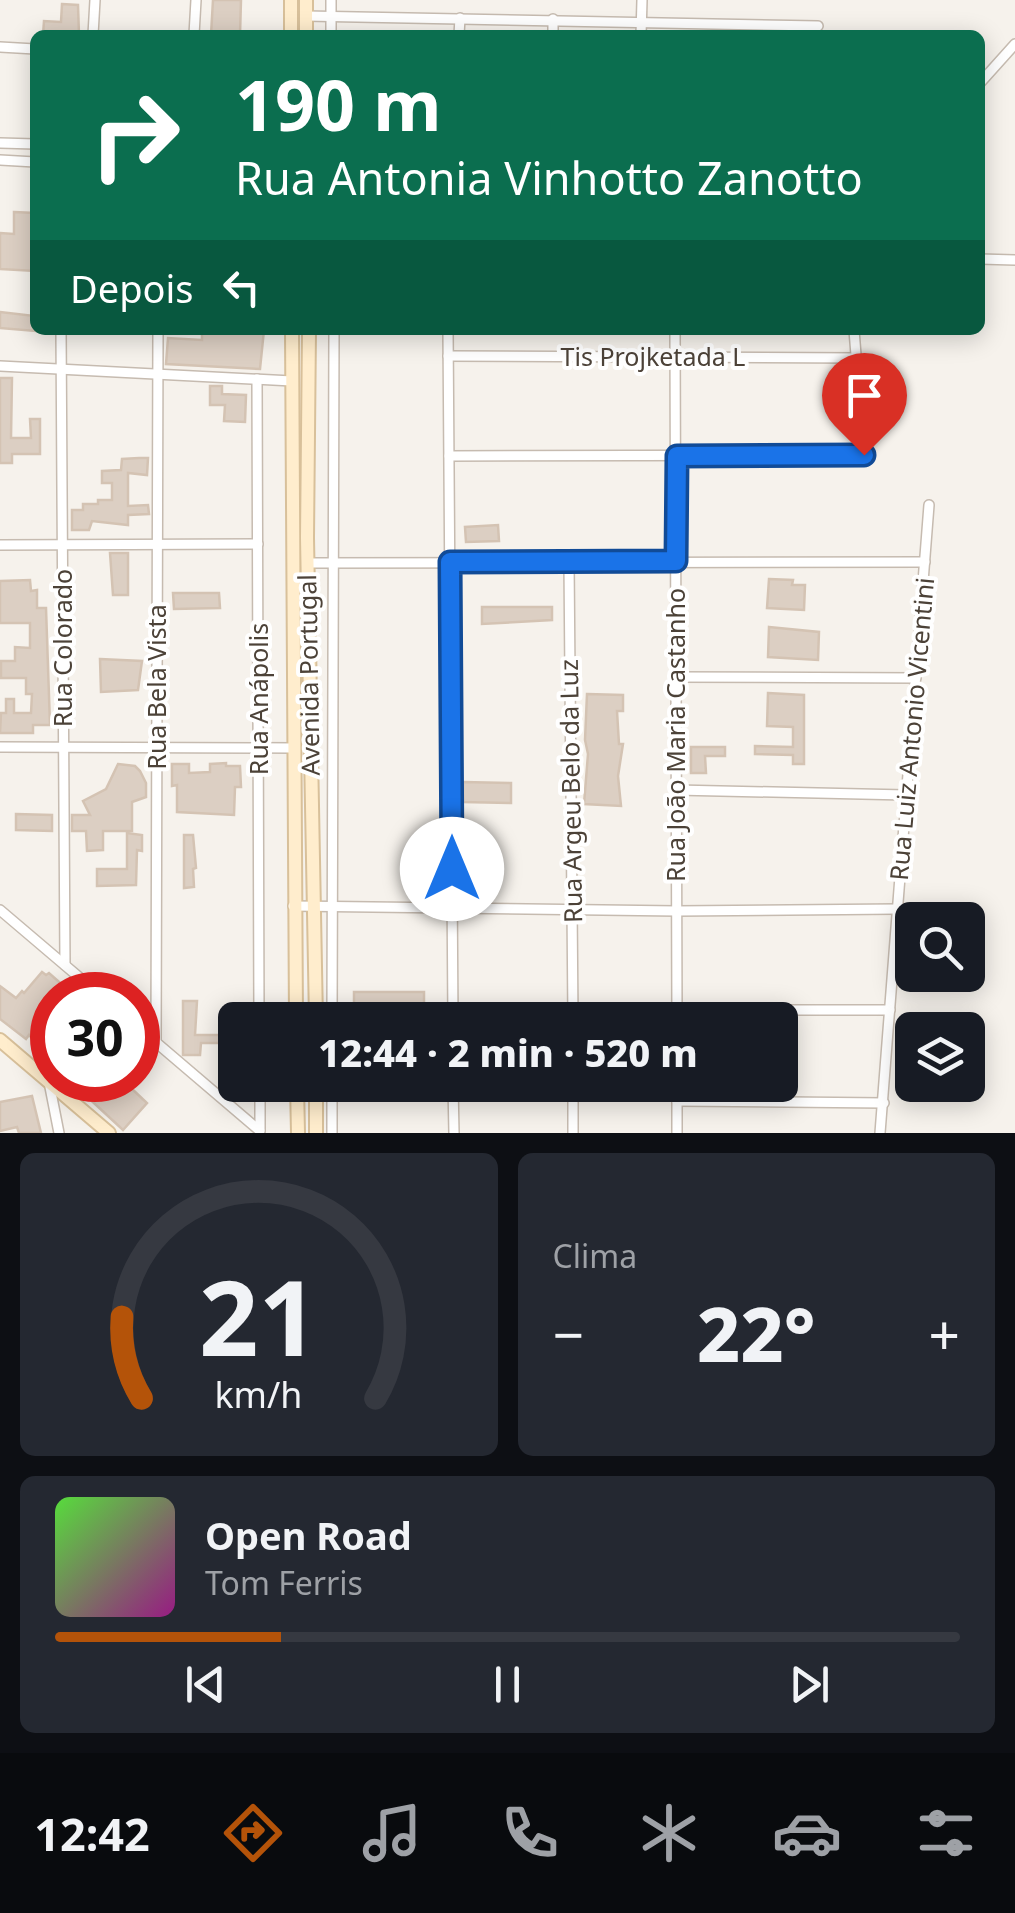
<!DOCTYPE html>
<html lang="pt">
<head>
<meta charset="utf-8">
<style>
  :root { --surface:#171b24; --page:#242831; --text:#f1f3f6; --muted:#9ea1a6; --line:#363941; --accent:#b45309 }
  body { margin:0; font-family:"Noto Sans",sans-serif; background:var(--page); color:var(--text); height:100vh; display:flex; flex-direction:column; font-size:38px; white-space:nowrap }
  * { box-sizing:border-box; margin:0 }
  p { font-size:32px; color:var(--muted) }
  .icon { flex:none; width:55px; height:55px; fill:none; stroke:currentColor; stroke-width:2; stroke-linecap:round; stroke-linejoin:round }
  .map { position:relative; height:1133px; overflow:hidden }
  .panel { display:flex; flex-direction:column; gap:20px; padding:20px; background:#0d0f14; flex:1 }
  .panel>* { flex:none }
  .guide { position:absolute; left:30px; top:30px; width:955px; height:305px; border-radius:15px; box-shadow:0 5px 25px #0003; background:#0b6e4f; color:#fff; overflow:hidden }
  .controls { position:absolute; left:895px; top:902px; display:grid; gap:20px }
  .controls a { display:grid; place-items:center; width:90px; height:90px; border-radius:15px; background:var(--surface); box-shadow:0 5px 25px #0003; font-size:50px }
  .speed { position:absolute; left:30px; top:972px; display:flex; gap:20px; font-size:50px; font-weight:700; text-align:center }
  .speed>* { display:grid; place-content:center; width:130px; height:130px; border-radius:50%; background:var(--surface); box-shadow:0 5px 25px #0003; line-height:1 }
  .speed .limit { border:15px solid #d22; background:#fff; color:#111 }
  .pin { position:absolute; display:grid; place-items:center; width:85px; height:85px; color:#fff; margin:-102px -42px; border-radius:50% 50% 50% 0; rotate:-45deg; box-shadow:0 0 10px #0007 }
  .pin .icon { rotate:45deg }
  .me { position:absolute; width:110px; margin:-55px; rotate:0deg; stroke-linejoin:round; filter:drop-shadow(0 0 8px #0008) }
  .turn { display:flex; align-items:center; gap:35px; height:210px; padding:0 40px; font-size:45px }
  .turn .icon { width:130px; height:130px; stroke-width:2.5 }
  .turn b { display:block; font-size:70px; line-height:85px }
  .then { display:flex; align-items:center; height:95px; padding:0 40px; background:#0003; gap:20px; font-size:38px }
  .big { font-size:75px; font-weight:800; line-height:1.1 }
  .panel .card { flex:1; display:flex; flex-direction:column; justify-content:center; gap:15px; min-width:0; padding:0 35px; border-radius:15px; background:var(--page) }
  .panel .dial { align-items:center; gap:0 }
  .dial svg { height:260px; overflow:visible; fill:none; stroke:var(--line); stroke-width:7; stroke-linecap:round; text-anchor:middle }
  .dial text { fill:var(--text); stroke:none }
  .song { display:flex; align-items:center; gap:30px }
  .cover { width:120px; height:120px; border-radius:15px; background:linear-gradient(135deg,hsl(110 70% 55%),hsl(310 70% 35%)) }
  .played { height:10px; border-radius:5px; background:linear-gradient(90deg,var(--accent) 25%,var(--line) 25%) }
  .keys { display:flex; justify-content:space-around; direction:ltr }
  .heat { display:flex; justify-content:space-between; align-items:center; font-size:55px; direction:ltr }
  .panel .tiles { flex:1; display:grid; gap:20px; grid-template-columns:1fr 1fr }
  .card:last-child { grid-column:span 2 }
  .trip { position:absolute; left:218px; top:1002px; width:580px; height:100px; border-radius:15px; background:var(--surface); box-shadow:0 5px 25px #0003; font-weight:800; line-height:100px; text-align:center }
  .dock { display:flex; height:160px; justify-content:space-around; align-items:center; background:#090b0e; color:var(--muted) }
  .dock .icon { width:70px; height:70px }
  .dock .selected { color:var(--accent) }
  .dock b { font-size:45px; color:var(--text) }
  .map>svg:first-child { display:block }
  .building { fill:#dccfc3; stroke:#d4c3b3; stroke-width:2.5 }
  .lines { fill:none; stroke-linecap:round; stroke-linejoin:round }
  .street-casing { stroke:#c6bbb0; stroke-width:12 }
  .secondary-casing { stroke:#d8c09a; stroke-width:16 }
  .street { stroke:#fff; stroke-width:9 }
  .secondary { stroke:#ffedcd; stroke-width:12 }
  .route-casing { stroke:#114b97; stroke-width:25 }
  .route { stroke:#1a73e8; stroke-width:18 }
  .labels { text-anchor:middle; stroke-width:8; stroke-linejoin:round; paint-order:stroke }
  .street-label { font-size:25px; fill:#4c4238; stroke:#fff }
</style>
</head>
<body>
<div class="map">
<svg width="1015" height="1133" viewBox="0 0 1015 1133">
  <rect width="100%" height="100%" fill="#f6f2ec"/>
  <g class="building">
    <path d="M213,0h28l-1,35h-29z"/>
    <path d="M62,4l16,1 1,30h-36l1,-14 17,1z"/>
    <path d="M14,212l21,1v58l-35,-2v-36l14,1z"/>
    <path d="M0,312l35,4v15l-35,-3z"/>
    <path d="M202,330h62l-4,39 -94,-5 2,-26 34,2z"/>
    <path d="M0,378h12l-1,60h20l-1,-19h10v35h-28v9h-12z"/>
    <path d="M210,386h12v8l24,1 -1,27 -21,-1 1,-16h-15z"/>
    <path d="M139,458h9l-1,17 -19,-2v33l20,-1 1,9 -21,1v10l-36,-4 -3,9h-17v-20h11v-6h15v-4h14v-17h-10v-12l19,-1 1,-11z"/>
    <path d="M498,525l1,16 -33,1 -1,-15z"/>
    <path d="M110,553h18v42h-15z"/>
    <path d="M769,579l24,1 -1,5h13l-1,25 -37,-2z"/>
    <path d="M30,580l1,11 6,-1v18h9l4,117h-17v8h-33l1,-20h5v-14h8v14h17l1,-19h-6v-16h-25v-17h14v-14l15,1v-25h-30v-42z"/>
    <path d="M173,593h46l1,15 -46,1z"/>
    <path d="M482,607h70v13l-70,4z"/>
    <path d="M769,627l50,5 -1,28 -50,-3z"/>
    <path d="M100,659l42,2 -4,29 -37,2z"/>
    <path d="M768,693l36,2v69h-11v-9l-38,-1v-8l38,1v-20l-26,-1z"/>
    <path d="M587,694l36,1v16h-6l2,33h4l-5,32 3,30 -37,-2 4,-50 -3,-14z"/>
    <path d="M691,747h34v9h-20l1,17h-15z"/>
    <path d="M226,763v3h14l1,21h-6l-1,28 -57,-3v-27l-5,1v-22h17v9l21,-1v-8z"/>
    <path d="M118,764l17,2 5,5 6,12v14l-14,5v29h-29v19l-16,1 -1,-20h-14v-16h18l-7,-14 23,-12z"/>
    <path d="M463,782l48,1v20l-48,-1z"/>
    <path d="M16,814l36,1v16l-36,-1z"/>
    <path d="M127,833l15,2v16l-5,-1 -1,35 -39,1v-17h30z"/>
    <path d="M184,835h9l3,33 -3,1 1,18 -10,1z"/>
    <path d="M42,972l4,3 3,-2 25,22h-22v63l-23,-23 -3,4 -26,-20v-33l16,12 6,-7 2,2z"/>
    <rect x="354" y="992" width="70" height="28"/>
    <path d="M183,1001h14l-2,34h30v-17l10,-1v33l-14,1v-8h-20l-1,12h-17z"/>
    <path d="M69,1080h67l-5,8 16,15 -24,27z"/>
    <path d="M32,1096l9,37h-22l-2,-6 -17,4v-29z"/>
  </g>
  <g class="lines">
    <defs>
      <g id="street">
        <path d="M331,0v35"/>
        <path d="M306,16l512,10"/>
        <path d="M93,35l2,-35"/>
        <path d="M194,35l2,-35"/>
        <path d="M459,35l1,-17"/>
        <path d="M553,35v-16"/>
        <path d="M641,35l1,-35"/>
        <path d="M0,47l35,2"/>
        <path d="M980,83l35,-39"/>
        <path d="M0,143l35,1"/>
        <path d="M0,160l35,2"/>
        <path d="M980,259l35,1"/>
        <path d="M61,330l4,635"/>
        <path d="M448,330l5,690"/>
        <path d="M675,330l2,690"/>
        <path d="M448,356l410,2"/>
        <path d="M0,366l292,15"/>
        <path d="M257,379l2,641"/>
        <path d="M449,456l415,-1 -10,-125"/>
        <path d="M0,545l258,-1"/>
        <path d="M569,562l4,458"/>
        <path d="M308,563l617,-1"/>
        <path d="M676,677l240,1"/>
        <path d="M0,747l292,1"/>
        <path d="M676,790l230,5"/>
        <path d="M293,906l384,5 220,-2"/>
        <path d="M0,910l100,85"/>
        <path d="M677,1010h213"/>
        <path d="M332,1020l2,-690"/>
        <path d="M138,1027l122,104"/>
        <path d="M156,1043l2,-713"/>
        <path d="M49,1082l10,51"/>
        <path d="M260,1085v45"/>
        <path d="M332,1085v48"/>
        <path d="M453,1085l1,48"/>
        <path d="M573,1085v48"/>
        <path d="M677,1085v48"/>
        <path d="M677,1101l207,2"/>
        <path d="M880,1133l49,-628"/>
      </g>
      <g id="secondary">
        <path d="M291,0v35"/>
        <path d="M306,0v35"/>
        <path d="M292,330l4,690"/>
        <path d="M309,330l-2,208 9,482"/>
        <path d="M0,1040l109,93"/>
        <path d="M297,1085l1,48"/>
        <path d="M316,1085v48"/>
      </g>
    </defs>
    <use href="#street" class="street-casing"/>
    <use href="#secondary" class="secondary-casing"/>
    <use href="#street" class="street"/>
    <use href="#secondary" class="secondary"/>
  </g>
  <g class="lines">
    <defs>
      <path id="route" d="M452,869l-2,-307 226,-1 1,-105 187,-1"/>
    </defs>
    <use href="#route" class="route-casing"/>
    <use href="#route" class="route"/>
  </g>
  <g class="labels">
    <g class="street-label">
      <text x="653" y="366">Tis Projketada L</text>
      <text transform="translate(63 648) rotate(-90)" y="9">Rua Colorado</text>
      <text transform="translate(309 675) rotate(-91)" y="9">Avenida Portugal</text>
      <text transform="translate(157 687) rotate(-90)" y="9">Rua Bela Vista</text>
      <text transform="translate(259 699) rotate(-90)" y="9">Rua Anápolis</text>
      <text transform="translate(912 729) rotate(-85)" y="9">Rua Luiz Antonio Vicentini</text>
      <text transform="translate(676 735) rotate(-90)" y="9">Rua João Maria Castanho</text>
      <text transform="translate(571 791) rotate(-91)" y="9">Rua Argeu Belo da Luz</text>
    </g>
  </g>
</svg>
<div class="controls">
<a><svg class="icon" aria-label="search" viewBox="0 0 24 24"><circle cx="10" cy="10" r="6"/><path d="M15 15l6 6"/></svg></a>
<a><svg class="icon" aria-label="layers" viewBox="0 0 24 24"><path d="M12 4l9 5-9 5-9-5zM3 14l9 5 9-5"/></svg></a>
</div>
<div class="speed"><div class="limit">30</div></div>
<div class="pin" style="left:864px;top:455px;background:#d93025"><svg class="icon" aria-label="arrive" viewBox="0 0 24 24"><path d="M6 21V4h12l-3 4 3 4H6"/></svg></div>
<svg class="me" style="left:452px;top:869px" viewBox="-20 -20 40 40"><circle r="19" fill="#fff"/><path d="M0-13L10 11 0 6-10 11z" fill="#1a73e8"/></svg>
<div class="trip">12:44 · 2 min · 520 m</div>
<div class="guide">
<div class="turn"><svg class="icon" aria-label="right" viewBox="0 0 24 24"><path d="M7 20v-9h11M14 6l5 5-5 5"/></svg><div><b>190 m</b>Rua Antonia Vinhotto Zanotto</div></div>
<div class="then">Depois<svg class="icon" aria-label="left" viewBox="0 0 24 24"><path d="M17 20v-9H6M10 6l-5 5 5 5"/></svg></div>
</div>
</div>
<section class="panel">
<div class="tiles">
<div class="card dial"><svg viewBox="0 0 100 80">
<path d="M14 69A42 42 0 1 1 86 69"/>
<path d="M14 69A42 42 0 0 1 8 44" stroke="#b45309"/>
<text x="50" y="56" font-size="32" font-weight="700">21</text>
<text x="50" y="72" font-size="11">km/h</text>
</svg></div>
<div class="card"><p>Clima</p>
<div class="heat"><a>−</a><b class="big">22°</b><a>+</a></div>
</div>
<div class="card">
<div class="song"><i class="cover"></i><div><b>Open Road</b><p>Tom Ferris</p></div></div>
<div class="played"></div>
<div class="keys"><svg class="icon" aria-label="previous" viewBox="0 0 24 24"><path d="M18 5L8 12l10 7zM5 5v14"/></svg><svg class="icon" aria-label="pause" viewBox="0 0 24 24"><path d="M8 5v14M16 5v14"/></svg><svg class="icon" aria-label="next" viewBox="0 0 24 24"><path d="M6 5l10 7-10 7zM19 5v14"/></svg></div>
</div>
</div>
</section>
<nav class="dock">
<b>12:42</b>
<svg class="icon selected" aria-label="directions" viewBox="0 0 24 24"><path d="M12 3l9 9-9 9-9-9zM9 14v-3h6M13 9l2 2-2 2"/></svg>
<svg class="icon" aria-label="music" viewBox="0 0 24 24"><path d="M9 18V5l10-2v13"/><circle cx="6" cy="18" r="3"/><circle cx="16" cy="16" r="3"/></svg>
<svg class="icon" aria-label="phone" viewBox="0 0 24 24"><path d="M5 4h4l2 5-3 2q2 4 5 5l2-3 5 2v4C11 20 4 13 5 4z"/></svg>
<svg class="icon" aria-label="climate" viewBox="0 0 24 24"><path d="M12 3v18M4 7l16 10M4 17L20 7"/></svg>
<svg class="icon" aria-label="car" viewBox="0 0 24 24"><path d="M5 17H2v-5l4-1 3-4h7l3 4 3 1v5h-3M9 17h6M6 11h13"/><circle cx="7" cy="17" r="2"/><circle cx="17" cy="17" r="2"/></svg>
<svg class="icon" aria-label="filters" viewBox="0 0 24 24"><path d="M4 7h16M4 17h16"/><circle cx="9" cy="7" r="2"/><circle cx="15" cy="17" r="2"/></svg>
</nav>
</body>
</html>
